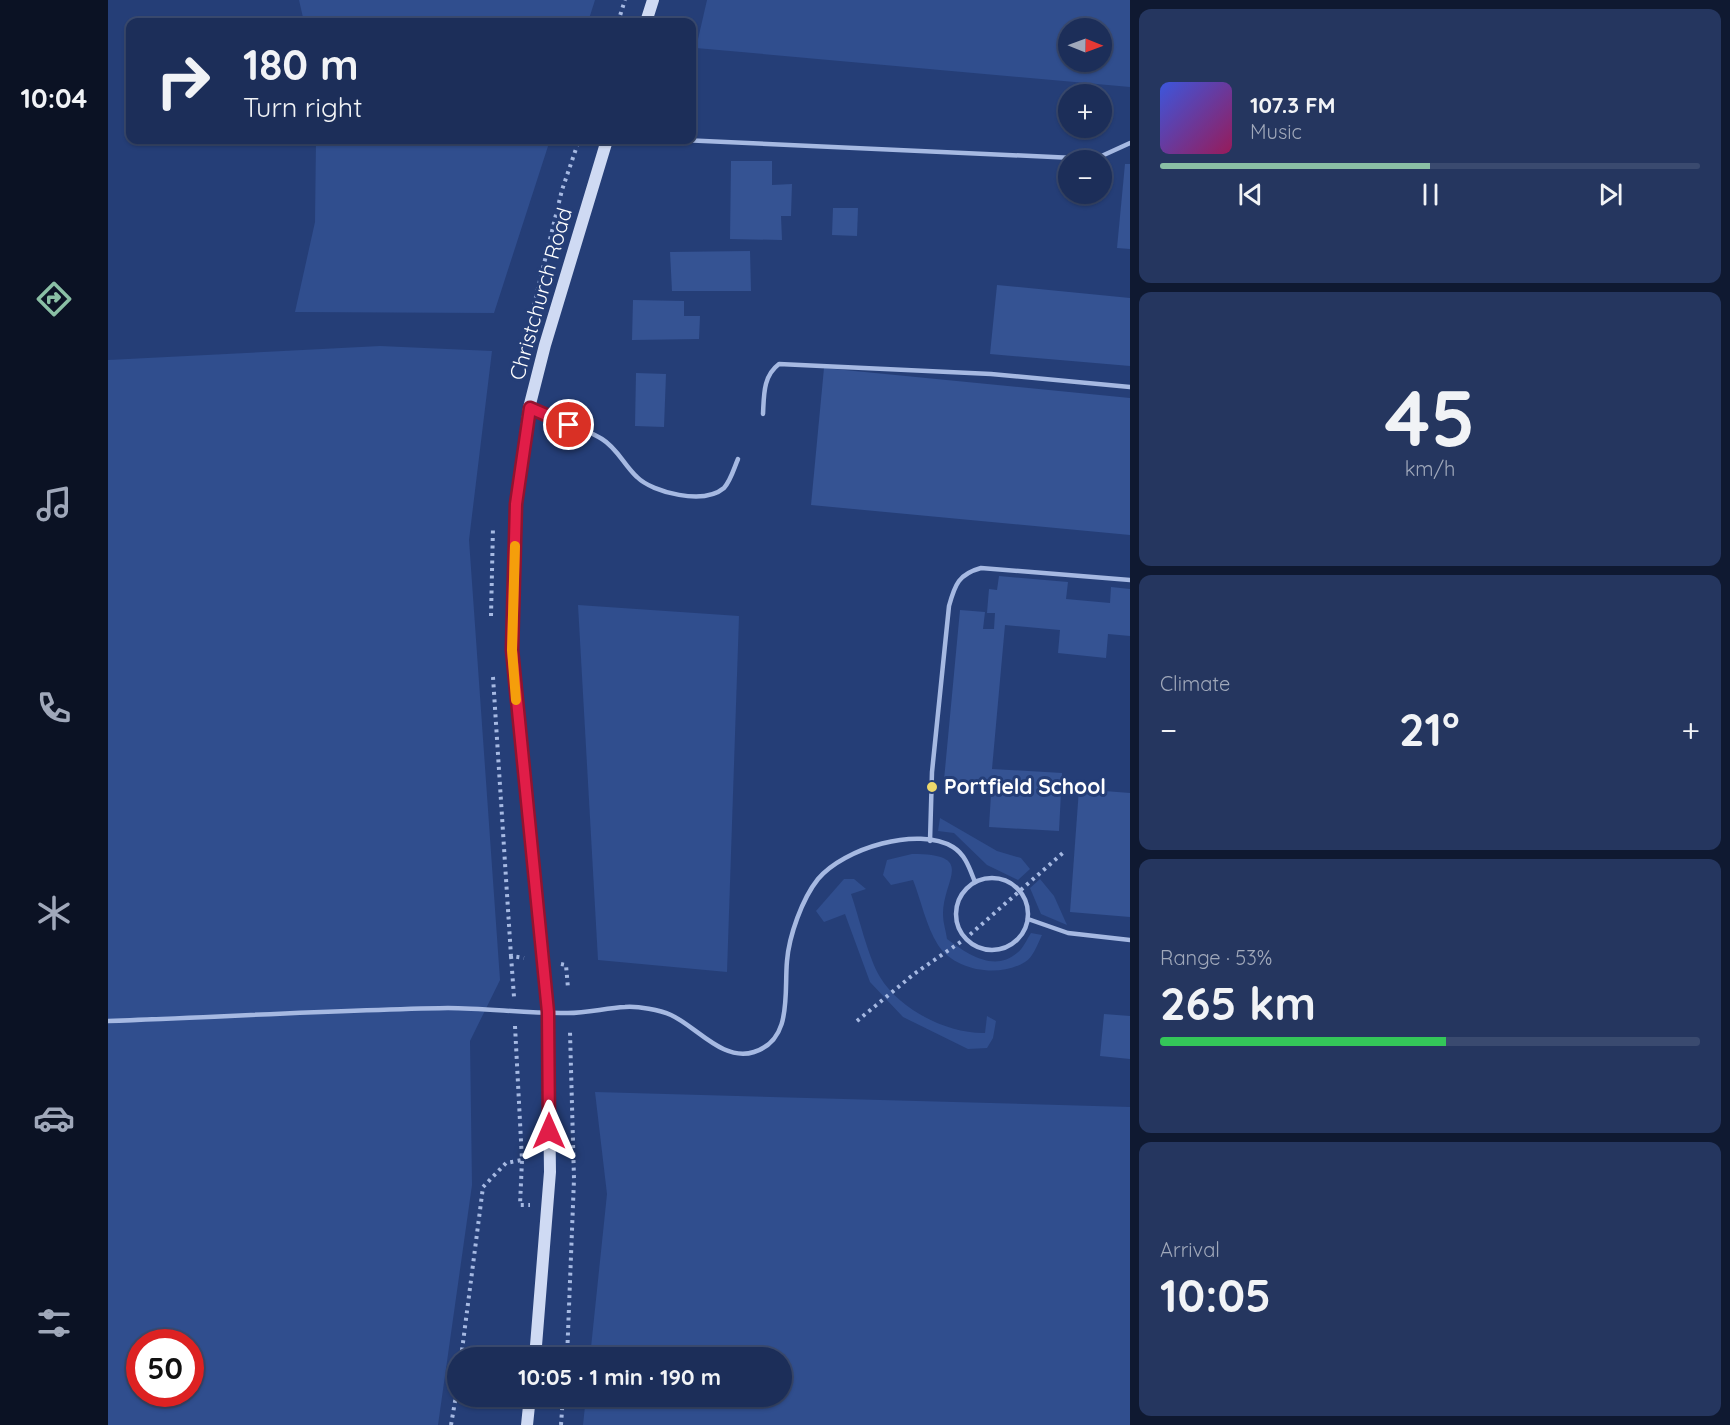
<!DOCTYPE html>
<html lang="en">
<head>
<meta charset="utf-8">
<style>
  :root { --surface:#1c2e59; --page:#25365f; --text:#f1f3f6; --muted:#a0a8ba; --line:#3a4a6f; --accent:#8abfa5 }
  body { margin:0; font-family:Quicksand,sans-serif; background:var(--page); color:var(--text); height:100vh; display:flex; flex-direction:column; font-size:22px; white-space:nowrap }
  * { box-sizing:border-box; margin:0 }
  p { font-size:20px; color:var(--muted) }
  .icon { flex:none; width:33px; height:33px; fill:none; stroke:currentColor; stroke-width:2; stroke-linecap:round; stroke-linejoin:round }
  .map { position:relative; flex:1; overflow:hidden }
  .drawer { display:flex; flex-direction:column; gap:9px; padding:9px; background:#0f1931; width:600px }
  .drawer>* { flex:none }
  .guide { position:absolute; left:18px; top:18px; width:570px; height:126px; border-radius:12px; box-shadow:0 2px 4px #0004,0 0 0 2px var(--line); background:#1c2e59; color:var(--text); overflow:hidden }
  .needle { width:39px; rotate:91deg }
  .tools { position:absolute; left:950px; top:18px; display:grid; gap:12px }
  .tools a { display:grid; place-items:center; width:54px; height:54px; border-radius:50%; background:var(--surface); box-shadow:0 2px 4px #0004,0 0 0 2px var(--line); font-size:30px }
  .speed { position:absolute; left:18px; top:1329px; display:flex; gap:12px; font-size:30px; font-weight:700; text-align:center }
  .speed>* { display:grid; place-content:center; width:78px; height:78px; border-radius:50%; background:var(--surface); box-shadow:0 2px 4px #0004,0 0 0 2px var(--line); line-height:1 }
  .speed .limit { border:9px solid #d22; background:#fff; color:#111 }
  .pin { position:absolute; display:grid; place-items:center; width:51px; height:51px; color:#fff; margin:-26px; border:3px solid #fff; border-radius:50%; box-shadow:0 2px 6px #0007 }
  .me { position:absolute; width:66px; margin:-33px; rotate:0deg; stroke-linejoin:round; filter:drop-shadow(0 0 4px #0008) }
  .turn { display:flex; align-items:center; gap:21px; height:126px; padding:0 18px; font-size:27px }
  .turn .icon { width:78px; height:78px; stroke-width:2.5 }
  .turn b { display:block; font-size:42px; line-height:51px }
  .big { font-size:45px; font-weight:700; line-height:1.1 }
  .drawer .card { flex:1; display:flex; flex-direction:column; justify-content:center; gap:9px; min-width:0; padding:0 21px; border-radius:12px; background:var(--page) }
  .drawer .dial { align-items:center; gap:0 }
  .dial b { font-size:78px; line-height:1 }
  .song { display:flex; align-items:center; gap:18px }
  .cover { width:72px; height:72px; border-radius:9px; background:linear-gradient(135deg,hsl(230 70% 55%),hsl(330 70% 35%)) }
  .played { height:6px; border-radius:3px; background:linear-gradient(90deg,var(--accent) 50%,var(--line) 50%) }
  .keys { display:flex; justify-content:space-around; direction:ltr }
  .heat { display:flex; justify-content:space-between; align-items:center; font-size:33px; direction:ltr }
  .charge { height:9px; border-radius:4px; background:linear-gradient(90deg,#34c759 53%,var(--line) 0) }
  .trip { position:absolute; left:339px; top:1347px; width:345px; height:60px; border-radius:30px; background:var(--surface); box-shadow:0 2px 4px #0004,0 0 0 2px var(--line); font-weight:700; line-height:60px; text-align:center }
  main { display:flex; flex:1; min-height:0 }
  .menu { display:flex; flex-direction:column; width:108px; justify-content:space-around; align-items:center; background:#0b1224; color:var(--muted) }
  .menu .icon { width:42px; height:42px }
  .menu .on { color:var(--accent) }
  .menu b { font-size:27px; color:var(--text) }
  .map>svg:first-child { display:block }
  .green { fill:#304e8e; fill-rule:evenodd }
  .building { fill:#355393 }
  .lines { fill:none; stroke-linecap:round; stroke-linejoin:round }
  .path { stroke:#a6b9e2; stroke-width:4; stroke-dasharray:3 4.5; stroke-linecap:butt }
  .service { stroke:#a6b9e2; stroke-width:4.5 }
  .secondary { stroke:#cfdaf3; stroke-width:12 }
  .route-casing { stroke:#92132f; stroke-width:15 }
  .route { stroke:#e11d48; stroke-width:10 }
  .slow { stroke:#f59e0b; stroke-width:10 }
  .poi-dot { fill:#ecd76b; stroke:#253e77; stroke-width:2 }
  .labels { text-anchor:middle; stroke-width:6; stroke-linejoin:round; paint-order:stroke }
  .street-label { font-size:21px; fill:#fff; stroke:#253e77 }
  .poi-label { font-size:21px; font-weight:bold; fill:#fff; stroke:#253e77; text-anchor:start }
</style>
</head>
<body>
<main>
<nav class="menu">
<b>10:04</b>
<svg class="icon on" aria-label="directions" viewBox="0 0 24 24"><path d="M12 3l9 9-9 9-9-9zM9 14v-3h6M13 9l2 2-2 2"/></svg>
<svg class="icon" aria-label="music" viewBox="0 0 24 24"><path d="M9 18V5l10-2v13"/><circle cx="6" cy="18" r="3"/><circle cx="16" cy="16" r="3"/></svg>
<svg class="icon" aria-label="phone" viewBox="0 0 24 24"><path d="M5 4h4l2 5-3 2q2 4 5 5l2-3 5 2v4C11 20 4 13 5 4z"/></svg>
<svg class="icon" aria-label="climate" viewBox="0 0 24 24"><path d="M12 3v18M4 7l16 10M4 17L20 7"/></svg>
<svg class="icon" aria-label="car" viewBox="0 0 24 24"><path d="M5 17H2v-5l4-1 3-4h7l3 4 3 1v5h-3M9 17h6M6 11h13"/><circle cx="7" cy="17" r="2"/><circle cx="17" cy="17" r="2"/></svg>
<svg class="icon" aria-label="filters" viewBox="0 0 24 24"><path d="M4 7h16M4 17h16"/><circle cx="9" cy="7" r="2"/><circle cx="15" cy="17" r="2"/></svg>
</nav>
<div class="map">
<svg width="1022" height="1425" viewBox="0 0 1022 1425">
  <rect width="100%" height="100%" fill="#253e77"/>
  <g class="green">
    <path d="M191,0h296l-7,22h-284z"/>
    <path d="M599,0h423v87l-434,-39zM993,28v34h-33v-34z"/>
    <path d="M208,140h234l-56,173 -199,-1 20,-90z"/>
    <path d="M272,346l112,5 -23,189 31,440 -30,61 2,144 -34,240h-330v-1065zM32,1342h50v52h-50z"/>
    <path d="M470,605l161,11 -12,356 -129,-12z"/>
    <path d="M832,818l57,33 24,7 9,11 -12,11 -31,-15 -33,-32 -16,-2z"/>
    <path d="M804,854c66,0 30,26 31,61 0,8 3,16 4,24 19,14 47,34 70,14 6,-4 10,-14 14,-20l11,2c-4,8 -9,23 -17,27 -26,16 -70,9 -87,-17 -12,-19 -17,-45 -25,-65l-22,5 -8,-10 4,-15z"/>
    <path d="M736,879h10l12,10 -15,5c8,23 17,63 29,83 20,33 68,57 105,56l2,-17 9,5 -3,17 -6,10 -19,1 -65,-32 -33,-35 -25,-68 -21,8 -8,-11z"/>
    <path d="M932,879l14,17 13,29 -26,-11 -11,-26z"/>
    <path d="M487,1092l535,15v318h-547l3,-28 196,-1v-38l-192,-1 17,-163z"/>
  </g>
  <g class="building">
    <path d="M623,161h41v24l20,-1 -1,32h-10l1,24 -52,-1z"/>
    <path d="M1017,164h5v85l-13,-1z"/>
    <path d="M725,208h25l-1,28 -25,-1z"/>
    <path d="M642,251l1,40h-79l-2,-39z"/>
    <path d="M889,285l133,13v68l-140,-12z"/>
    <path d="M525,300l51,1v15h16l-1,23 -67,1z"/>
    <path d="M716,368l306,30v137l-319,-30z"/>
    <path d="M528,373l30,1 -2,53 -29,-1z"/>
    <path d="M891,576l69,6 -2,17 44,4 1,-16 19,2v47l-22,-2 -2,24 -48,-5 2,-23 -55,-5 -13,144 70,4 -3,58 -70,-4 3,-49 -1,6 -47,-4 16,-170 25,2 -2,17h11l1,-16h-8l2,-24 8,1z"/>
    <path d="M971,789l51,4v124l-60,-5z"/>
    <path d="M996,1014l26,2v43l-30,-3z"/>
  </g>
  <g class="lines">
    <g class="path">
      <path d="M510,22l7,-22"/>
      <path d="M426,305l28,-115 17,-50"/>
      <path d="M383,616l2,-89"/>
      <path d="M385,677l18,279 13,2"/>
      <path d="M403,956l3,41"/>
      <path d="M453,964l5,1 2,23"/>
      <path d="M749,1021l57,-47 51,-35 99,-87"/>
      <path d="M407,1026l7,134 -2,45h10"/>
      <path d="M353,1358l22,-171 23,-24 16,-3"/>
      <path d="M459,1358l7,-179 -4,-147"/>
      <path d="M343,1425l7,-41"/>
      <path d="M453,1425l2,-29"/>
    </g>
    <g class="service">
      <path d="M574,140l413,19 35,-16"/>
      <path d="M421,408c24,10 52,18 73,31 15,9 22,26 35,38 16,16 67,28 87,11 7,-8 10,-20 14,-29"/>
      <path d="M655,414c1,-19 0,-38 16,-50l212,10 139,13"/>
      <path d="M822,841l2,-69 17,-166c6,-22 10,-32 32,-38l149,12"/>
      <circle cx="884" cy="914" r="36"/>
      <path d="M920,919l40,14 62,7"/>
      <path d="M0,1021c113,-4 227,-11 340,-13 40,0 80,6 120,5 19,0 38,-5 57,-6 13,-1 35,3 46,8 26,12 52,47 83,37 39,-12 30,-59 33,-91 2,-25 15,-62 31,-82 26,-31 100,-53 135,-32 13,8 17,23 22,35"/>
    </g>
    <g class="secondary">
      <path d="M538,22l7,-22"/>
      <path d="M427,1358l15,-186 -2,-160 -36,-362 4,-146 13,-96 16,-63 62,-205"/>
      <path d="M419,1425l3,-29"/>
    </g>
  </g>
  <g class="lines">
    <defs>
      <path id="route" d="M441,1131l-1,-119 -36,-362 4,-146 14,-96 39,17"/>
    </defs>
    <use href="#route" class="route-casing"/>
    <use href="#route" class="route"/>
    <path class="slow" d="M407,546l-3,104 4,50"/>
  </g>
  <circle class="poi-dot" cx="824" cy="787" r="6"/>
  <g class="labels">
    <g class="street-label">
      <text transform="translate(433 294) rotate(-74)" y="7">Christchurch Road</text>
    </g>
    <g class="poi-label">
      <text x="836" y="794">Portfield School</text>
    </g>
  </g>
</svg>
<div class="tools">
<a><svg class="needle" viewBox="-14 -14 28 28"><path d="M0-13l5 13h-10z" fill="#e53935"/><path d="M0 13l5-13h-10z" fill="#a0a8ba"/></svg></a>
<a>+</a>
<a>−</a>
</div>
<div class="speed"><div class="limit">50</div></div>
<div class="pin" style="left:461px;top:425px;background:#d93025"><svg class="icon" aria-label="arrive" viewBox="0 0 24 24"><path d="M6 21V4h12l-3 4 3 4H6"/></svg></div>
<svg class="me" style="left:441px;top:1131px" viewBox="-20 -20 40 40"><path d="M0-17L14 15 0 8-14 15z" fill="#e11d48" stroke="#fff" stroke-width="4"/></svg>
<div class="trip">10:05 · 1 min · 190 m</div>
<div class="guide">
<div class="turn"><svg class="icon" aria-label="right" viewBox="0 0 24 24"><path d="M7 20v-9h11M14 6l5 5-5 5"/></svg><div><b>180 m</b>Turn right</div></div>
</div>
</div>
<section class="drawer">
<div class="card">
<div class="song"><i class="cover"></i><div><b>107.3 FM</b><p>Music</p></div></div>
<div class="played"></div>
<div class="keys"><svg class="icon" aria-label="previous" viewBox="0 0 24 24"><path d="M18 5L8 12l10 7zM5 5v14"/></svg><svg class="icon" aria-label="pause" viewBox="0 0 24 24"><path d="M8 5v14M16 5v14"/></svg><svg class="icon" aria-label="next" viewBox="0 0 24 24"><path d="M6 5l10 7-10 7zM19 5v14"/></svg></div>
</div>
<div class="card dial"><b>45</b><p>km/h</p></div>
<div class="card"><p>Climate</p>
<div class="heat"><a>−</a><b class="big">21°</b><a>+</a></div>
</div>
<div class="card"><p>Range · 53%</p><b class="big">265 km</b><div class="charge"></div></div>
<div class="card"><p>Arrival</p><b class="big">10:05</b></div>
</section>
</main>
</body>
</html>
